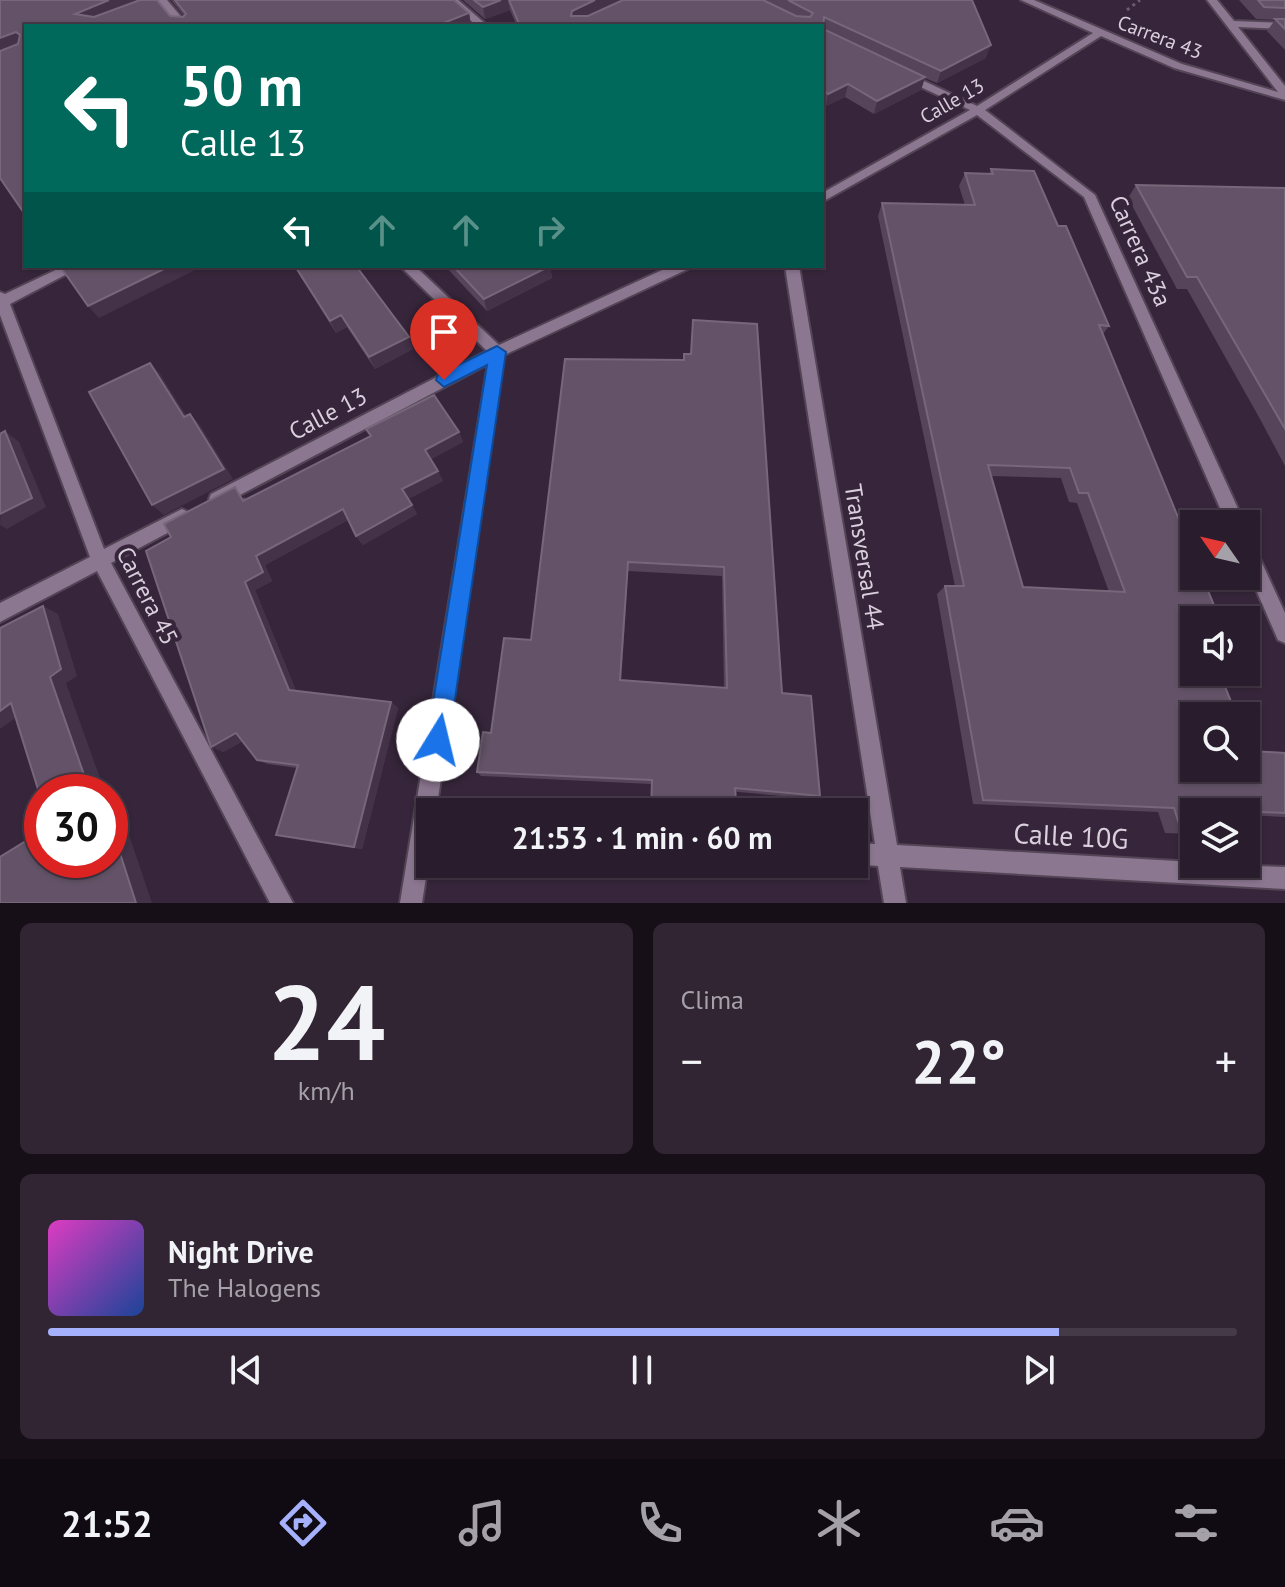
<!DOCTYPE html>
<html lang="es">
<head>
<meta charset="utf-8">
<style>
  :root { --surface:#291c2c; --page:#312534; --text:#f1f3f6; --muted:#a5a1a9; --line:#453a48; --accent:#a5b1fc }
  body { margin:0; font-family:"PT Sans",sans-serif; background:var(--page); color:var(--text); height:100vh; display:flex; flex-direction:column; font-size:30px; white-space:nowrap }
  * { box-sizing:border-box; margin:0 }
  p { font-size:26px; color:var(--muted) }
  .icon { flex:none; width:44px; height:44px; fill:none; stroke:currentColor; stroke-width:2; stroke-linecap:round; stroke-linejoin:round }
  .map { position:relative; height:903px; overflow:hidden }
  .drawer { display:flex; flex-direction:column; gap:20px; padding:20px; background:#170f18; flex:1 }
  .drawer>* { flex:none }
  .guide { position:absolute; left:24px; top:24px; width:800px; height:244px; border-radius:0px; box-shadow:0 2px 6px #0004,0 0 0 2px var(--line); background:#00695c; color:#fff; overflow:hidden }
  .needle { width:52px; rotate:304deg }
  .buttons { position:absolute; left:1180px; top:510px; display:grid; gap:16px }
  .buttons a { display:grid; place-items:center; width:80px; height:80px; border-radius:0px; background:var(--surface); box-shadow:0 2px 6px #0004,0 0 0 2px var(--line); font-size:40px }
  .speed { position:absolute; left:24px; top:774px; display:flex; gap:16px; font-size:40px; font-weight:700; text-align:center }
  .speed>* { display:grid; place-content:center; width:104px; height:104px; border-radius:50%; background:var(--surface); box-shadow:0 2px 6px #0004,0 0 0 2px var(--line); line-height:1 }
  .speed .limit { border:12px solid #d22; background:#fff; color:#111 }
  .pin { position:absolute; display:grid; place-items:center; width:68px; height:68px; color:#fff; margin:-82px -34px; border-radius:50% 50% 50% 0; rotate:-45deg; box-shadow:0 0 8px #0007 }
  .pin .icon { rotate:45deg }
  .me { position:absolute; width:88px; margin:-44px; rotate:9deg; stroke-linejoin:round; filter:drop-shadow(0 0 6px #0008) }
  .turn { display:flex; align-items:center; gap:28px; height:168px; padding:0 24px; font-size:36px }
  .turn .icon { width:104px; height:104px; stroke-width:2.5 }
  .turn b { display:block; font-size:56px; line-height:68px }
  .lanes { display:flex; align-items:center; height:76px; padding:0 24px; background:#0003; justify-content:center; gap:40px; direction:ltr }
  .lanes .off { opacity:.35 }
  .big { font-size:60px; font-weight:700; line-height:1.1 }
  .drawer .tile { flex:1; display:flex; flex-direction:column; justify-content:center; gap:12px; min-width:0; padding:0 28px; border-radius:12px; background:var(--page) }
  .drawer .dial { align-items:center; gap:0 }
  .dial b { font-size:104px; line-height:1 }
  .song { display:flex; align-items:center; gap:24px }
  .cover { width:96px; height:96px; border-radius:12px; background:linear-gradient(135deg,hsl(310 70% 55%),hsl(220 70% 35%)) }
  .played { height:8px; border-radius:4px; background:linear-gradient(90deg,var(--accent) 85%,var(--line) 85%) }
  .keys { display:flex; justify-content:space-around; direction:ltr }
  .heat { display:flex; justify-content:space-between; align-items:center; font-size:44px; direction:ltr }
  .drawer .tiles { flex:1; display:grid; gap:20px; grid-template-columns:1fr 1fr }
  .tile:last-child { grid-column:span 2 }
  .trip { position:absolute; left:416px; top:798px; width:452px; height:80px; border-radius:0px; background:var(--surface); box-shadow:0 2px 6px #0004,0 0 0 2px var(--line); font-weight:700; line-height:80px; text-align:center }
  .tabs { display:flex; height:128px; justify-content:space-around; align-items:center; background:#100b12; color:var(--muted) }
  .tabs .icon { width:56px; height:56px }
  .tabs .active { color:var(--accent) }
  .tabs b { font-size:36px; color:var(--text) }
  .map>svg:first-child { display:block }
  .lines { fill:none; stroke-linecap:round; stroke-linejoin:round }
  .street-casing { stroke:#534456; stroke-width:4 }
  .path { stroke:#6a5b6e; stroke-width:3; stroke-dasharray:3 4; stroke-linecap:butt }
  .street { fill:#8b7790; fill-rule:evenodd }
  .wall { fill:#56445a; fill-rule:evenodd }
  .shaded-wall { fill:#443248 }
  .building { fill:#645368; stroke:#77677a; stroke-width:2; fill-rule:evenodd }
  .route { fill:#1a73e8; stroke:#114b97; stroke-width:2 }
  .labels { text-anchor:middle; stroke-width:8; stroke-linejoin:round; paint-order:stroke }
  .far-street-label { font-size:20px; fill:#dacfdc; stroke:#37263b }
  .street-label { font-size:24px; fill:#dacfdc; stroke:#37263b }
  .near-street-label { font-size:28px; fill:#dacfdc; stroke:#37263b }
</style>
</head>
<body>
<div class="map">
<svg width="1285" height="903" viewBox="0 0 1285 903">
  <rect width="100%" height="100%" fill="#37263b"/>
  <g class="lines">
    <defs>
      <g id="street">
        <path d="M157,0h10l22,26h-10z"/>
        <path d="M447,0h11l30,26h-11z"/>
        <path d="M1021,0h13l148,64 96,28 -71,-92h10l17,21 51,2v6l-47,-2 47,59v14l-111,-32 -73,-32 -116,74 110,85 150,329h-18l-143,-327 -107,-82 -155,87v-9l148,-83 -71,-33v-4h8l70,33 116,-73z"/>
        <path d="M64,266h18l-72,38 94,245 72,-37 6,-3 6,3 2,5 -2,5 -77,41 182,340h-23l-173,-332 -97,51v-19l90,-46 -90,-242v-23l5,2z"/>
        <path d="M400,266h15l84,79 172,-79h19l-2,3 -184,86 -68,457h-6v39l-8,52h-22l88,-539 -265,140 -6,2 -6,-2 -2,-5 2,-5 276,-143z"/>
        <path d="M785,266h14l98,579 297,17v2l91,3v22l-385,-22 6,36h-22l-6,-37 -26,-2h2v-21l21,1z"/>
        <path d="M1246,539l6,2 33,72v30l-7,-3 -32,-73z"/>
      </g>
    </defs>
    <use href="#street" class="street-casing"/>
    <path class="path" d="M1127,10l13,-10"/>
    <use href="#street" class="street"/>
  </g>
  <g class="wall">
    <path d="M0,0l183,17 1,-1 -13,-16h283l15,13 2,12 -445,1 -26,152z"/>
    <path d="M463,0h509l14,58 -49,25 -12,-5 -4,12 -47,24 -29,-17 -19,9 -4,-2v-78h-305l-7,-16 -25,9z"/>
    <path d="M1239,0h46v50l-18,-19 8,-11 -19,-1z"/>
    <path d="M991,169l67,57 51,100 -6,8 91,286 58,131 33,2v64l-39,-2v-3h-52v22l-29,-1 -7,-21 -185,-8 -36,-210 8,-8h10l-77,-370 4,-13 83,2 -6,-19 6,-13 24,1zM991,476l70,2 8,24 8,1 32,89 -86,-5z"/>
    <path d="M1136,185l149,3v278l-25,-47 -73,-130h-10l-49,-91z"/>
    <path d="M294,266h62l57,83 -38,20 -28,-42 -11,6z"/>
    <path d="M445,266h105l2,12 -65,33z"/>
    <path d="M684,360l98,333 38,103 -5,3 -164,-15 -170,-8 -4,-4 14,-39 40,-93zM628,571l94,5 2,112 -103,-8z"/>
    <path d="M459,432l4,10 -32,17 12,22 -35,18 9,15 -54,31 -7,-9 -8,-16 -83,45 7,16 -17,9 41,101 95,11 7,6 -36,141 -86,-14 21,-67 -29,-4 -11,-4 -14,-19 -20,11 -52,-215 73,-40 2,2z"/>
  </g>
  <g class="shaded-wall">
    <path d="M109,0h36l-61,26 -9,-12z"/>
    <path d="M501,0h7l2,10 -25,9 -2,-12z"/>
    <path d="M595,0h27l-50,26 -1,-10 1,-5z"/>
    <path d="M469,13l2,12 -2,1h-33z"/>
    <path d="M16,32l9,12 -25,9v-15z"/>
    <path d="M991,45l-5,13 -49,25 4,-12z"/>
    <path d="M925,77l-4,13 -47,24 3,-13z"/>
    <path d="M848,84l-3,13 -19,9 2,-12z"/>
    <path d="M170,266h25l2,3 -98,49 -11,-12z"/>
    <path d="M550,266l2,12 -65,33 -3,-12z"/>
    <path d="M341,315l6,12 -11,6 -6,-12z"/>
    <path d="M409,337l4,12 -38,20 -6,-12z"/>
    <path d="M150,363l10,11 34,54 -10,-11z"/>
    <path d="M190,414l10,11 33,54 -69,36 -12,-10z"/>
    <path d="M5,431l14,11 27,65 -39,22 -7,-4z"/>
    <path d="M459,432l4,10 -33,18 -5,-10z"/>
    <path d="M438,471l5,10 -35,18 -6,-10z"/>
    <path d="M412,505l5,9 -54,31 -7,-9z"/>
    <path d="M343,509l7,10 -85,46 7,16 -17,9 43,106 -9,-6 -44,-108 11,-26z"/>
    <path d="M628,562v9l-7,115 -1,-6z"/>
    <path d="M43,606l15,8 19,62 -11,7 39,109h-15l-40,-115z"/>
    <path d="M391,702l7,6 -36,141 -8,-2z"/>
    <path d="M11,703l17,6 -28,20v-18z"/>
    <path d="M236,733l12,5 -25,14 -12,-5z"/>
    <path d="M110,797l7,2 35,104h-16l-26,-81z"/>
  </g>
  <g class="building">
    <path d="M0,0h109l-34,14 19,3 46,-17h17l13,16 13,1 3,-3 -11,-14h279l15,13 -33,13h-410v190l-26,-38v-127l18,-7 2,-9 -4,-3 -16,6z"/>
    <path d="M474,0h27l-18,7z"/>
    <path d="M509,0h86l-23,11 -1,5h17l35,-16h140l33,16 14,1 3,-4 -25,-13h184l19,45 -50,26 -117,-54 -1,12 102,48 -48,24 -29,-17 -20,10 -6,-4v-64h-302z"/>
    <path d="M1258,0h27v8l-21,-1z"/>
    <path d="M1275,19h10v10z"/>
    <path d="M991,169l43,2 24,55h8l43,100 -10,-1 95,231v20h8l18,44h-26v52h25l18,44h-43v52h52v-31l6,14 33,2v60l-44,-2 1,1h-48v19l-13,-1 -7,-22 -191,-8 -38,-214h19l-82,-383 93,2 -10,-32 28,1zM988,465l82,3 9,25h9l37,99 -102,-5z"/>
    <path d="M1136,185l149,3v241l-88,-152h-10z"/>
    <path d="M60,266h110l-82,40z"/>
    <path d="M295,266h61l53,71 -40,20 -28,-42 -11,6z"/>
    <path d="M453,266h97l-66,33z"/>
    <path d="M693,320l64,4 25,369 29,3 9,100 -85,-8 2,24h-86l1,-32 -175,-8 6,-40 8,1 13,-95 27,2 34,-281 119,1v-6h7zM628,562l96,5 3,121 -107,-8z"/>
    <path d="M150,363l34,54 6,-3 34,55 -72,36 -63,-113z"/>
    <path d="M434,395l25,37 -34,18 13,21 -36,18 10,16 -56,31 -13,-27 -87,47 7,16 -18,10 44,108 102,12 -37,145 -78,-12 22,-70 -41,-5 -21,-27 -25,14 -65,-196 25,-14 -7,-13 71,-37 8,14 128,-65 -5,-7z"/>
    <path d="M5,431l27,67 -32,16v-80z"/>
    <path d="M43,606l18,63 -11,8 40,115h-48v10l-31,-99 -11,8v-83z"/>
    <path d="M110,822l26,81h-136v-46l42,-26v29h68z"/>
  </g>
  <path class="route" d="M497,346l9,6 -57,388 -3,8 -8,3 -8,-3 -3,-8 60,-375 -43,22 -8,-7 2,-5z"/>
  <g class="labels">
    <g class="far-street-label">
      <text transform="translate(1160 37) rotate(21)" y="7">Carrera 43</text>
      <text transform="translate(952 101) rotate(-30)" y="7">Calle 13</text>
    </g>
    <g class="street-label">
      <text transform="translate(1140 251) rotate(66)" y="8">Carrera 43a</text>
      <text transform="translate(328 414) rotate(-28)" y="8">Calle 13</text>
      <text transform="translate(864 557) rotate(81)" y="8">Transversal 44</text>
      <text transform="translate(147 596) rotate(63)" y="8">Carrera 45</text>
    </g>
    <g class="near-street-label">
      <text transform="translate(1071 836) rotate(3)" y="10">Calle 10G</text>
    </g>
  </g>
</svg>
<div class="buttons">
<a><svg class="needle" viewBox="-14 -14 28 28"><path d="M0-13l5 13h-10z" fill="#e53935"/><path d="M0 13l5-13h-10z" fill="#a5a1a9"/></svg></a>
<a><svg class="icon" aria-label="sound" viewBox="0 0 24 24"><path d="M4 9h4l5-4v14l-5-4H4zM17 9q2 3 0 6"/></svg></a>
<a><svg class="icon" aria-label="search" viewBox="0 0 24 24"><circle cx="10" cy="10" r="6"/><path d="M15 15l6 6"/></svg></a>
<a><svg class="icon" aria-label="layers" viewBox="0 0 24 24"><path d="M12 4l9 5-9 5-9-5zM3 14l9 5 9-5"/></svg></a>
</div>
<div class="speed"><div class="limit">30</div></div>
<div class="pin" style="left:444px;top:380px;background:#d93025"><svg class="icon" aria-label="arrive" viewBox="0 0 24 24"><path d="M6 21V4h12l-3 4 3 4H6"/></svg></div>
<svg class="me" style="left:438px;top:740px" viewBox="-20 -20 40 40"><circle r="19" fill="#fff"/><path d="M0-13L10 11 0 6-10 11z" fill="#1a73e8"/></svg>
<div class="trip">21:53 · 1 min · 60 m</div>
<div class="guide">
<div class="turn"><svg class="icon" aria-label="left" viewBox="0 0 24 24"><path d="M17 20v-9H6M10 6l-5 5 5 5"/></svg><div><b>50 m</b>Calle 13</div></div>
<div class="lanes"><svg class="icon" aria-label="left" viewBox="0 0 24 24"><path d="M17 20v-9H6M10 6l-5 5 5 5"/></svg><svg class="icon off" aria-label="ahead" viewBox="0 0 24 24"><path d="M12 20V5M6 11l6-6 6 6"/></svg><svg class="icon off" aria-label="ahead" viewBox="0 0 24 24"><path d="M12 20V5M6 11l6-6 6 6"/></svg><svg class="icon off" aria-label="right" viewBox="0 0 24 24"><path d="M7 20v-9h11M14 6l5 5-5 5"/></svg></div>
</div>
</div>
<section class="drawer">
<div class="tiles">
<div class="tile dial"><b>24</b><p>km/h</p></div>
<div class="tile"><p>Clima</p>
<div class="heat"><a>−</a><b class="big">22°</b><a>+</a></div>
</div>
<div class="tile">
<div class="song"><i class="cover"></i><div><b>Night Drive</b><p>The Halogens</p></div></div>
<div class="played"></div>
<div class="keys"><svg class="icon" aria-label="previous" viewBox="0 0 24 24"><path d="M18 5L8 12l10 7zM5 5v14"/></svg><svg class="icon" aria-label="pause" viewBox="0 0 24 24"><path d="M8 5v14M16 5v14"/></svg><svg class="icon" aria-label="next" viewBox="0 0 24 24"><path d="M6 5l10 7-10 7zM19 5v14"/></svg></div>
</div>
</div>
</section>
<nav class="tabs">
<b>21:52</b>
<svg class="icon active" aria-label="directions" viewBox="0 0 24 24"><path d="M12 3l9 9-9 9-9-9zM9 14v-3h6M13 9l2 2-2 2"/></svg>
<svg class="icon" aria-label="music" viewBox="0 0 24 24"><path d="M9 18V5l10-2v13"/><circle cx="6" cy="18" r="3"/><circle cx="16" cy="16" r="3"/></svg>
<svg class="icon" aria-label="phone" viewBox="0 0 24 24"><path d="M5 4h4l2 5-3 2q2 4 5 5l2-3 5 2v4C11 20 4 13 5 4z"/></svg>
<svg class="icon" aria-label="climate" viewBox="0 0 24 24"><path d="M12 3v18M4 7l16 10M4 17L20 7"/></svg>
<svg class="icon" aria-label="car" viewBox="0 0 24 24"><path d="M5 17H2v-5l4-1 3-4h7l3 4 3 1v5h-3M9 17h6M6 11h13"/><circle cx="7" cy="17" r="2"/><circle cx="17" cy="17" r="2"/></svg>
<svg class="icon" aria-label="filters" viewBox="0 0 24 24"><path d="M4 7h16M4 17h16"/><circle cx="9" cy="7" r="2"/><circle cx="15" cy="17" r="2"/></svg>
</nav>
</body>
</html>
